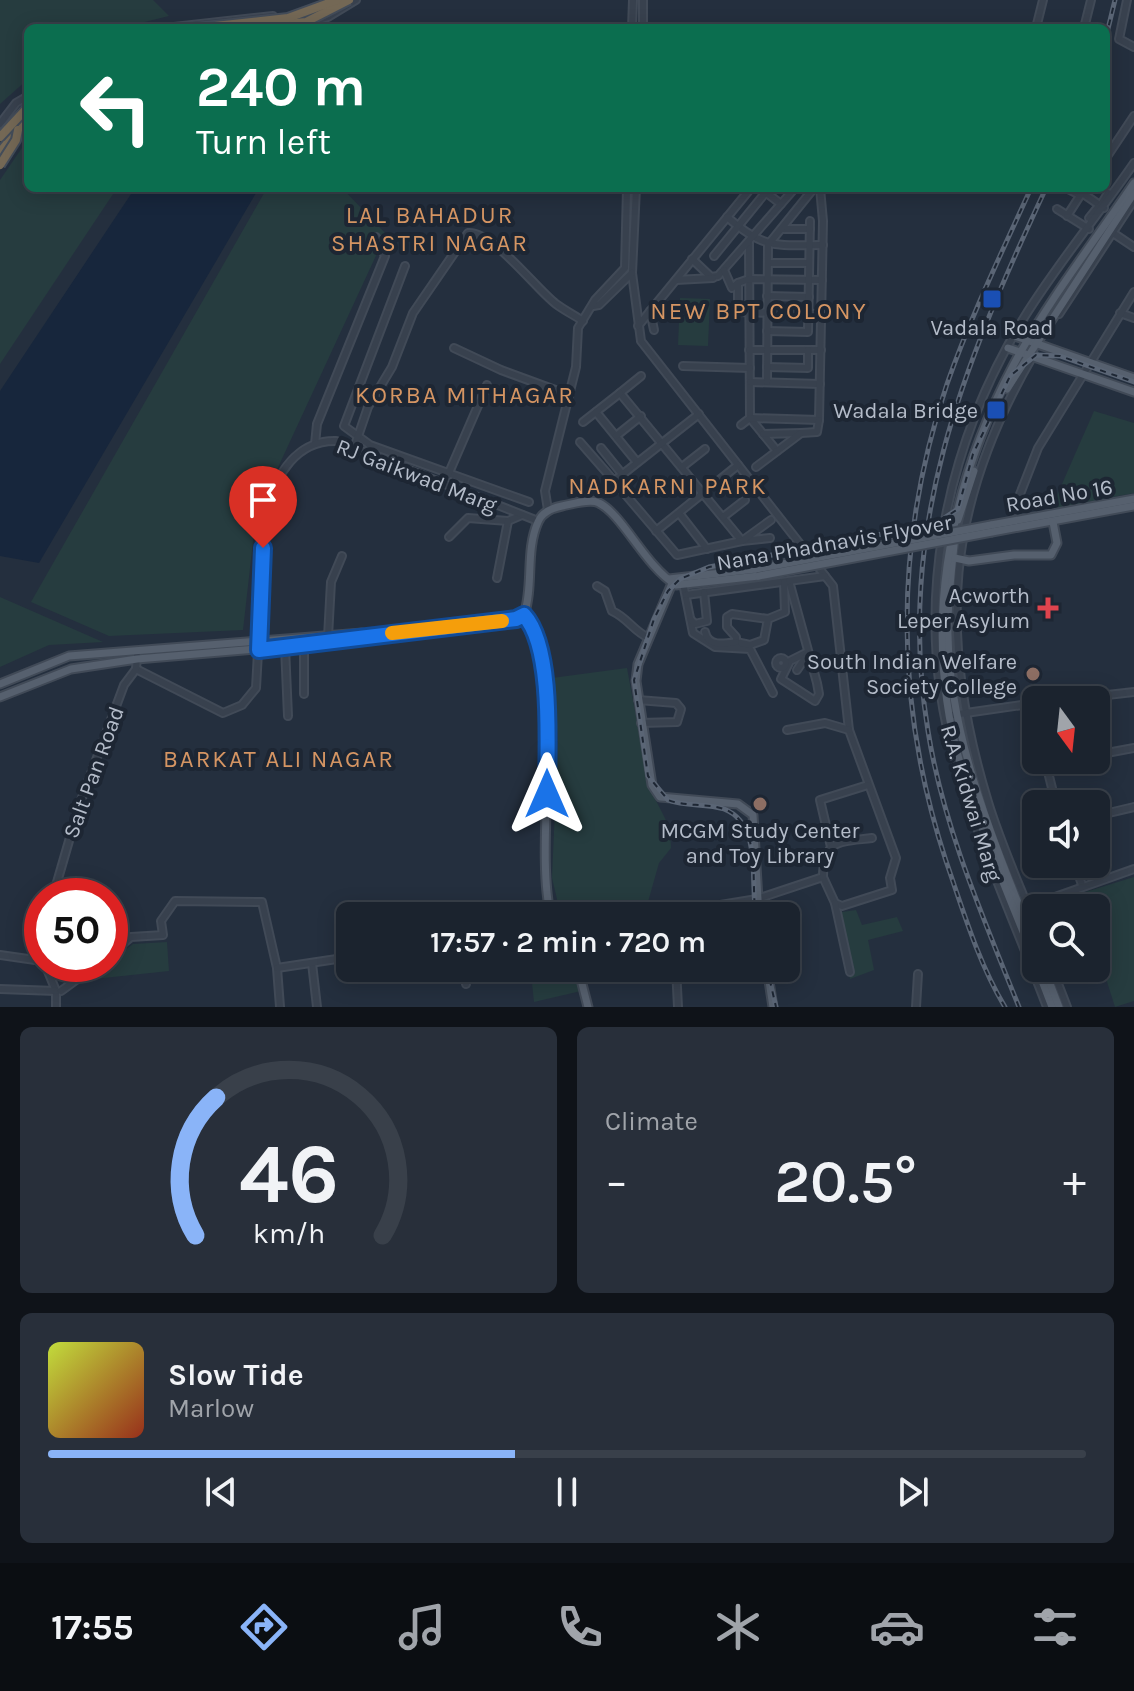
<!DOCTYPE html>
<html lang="en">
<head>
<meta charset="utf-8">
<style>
  :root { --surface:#1b232e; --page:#282f3a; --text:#f1f3f6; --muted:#a0a4aa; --line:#39404a; --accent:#8ab4f8 }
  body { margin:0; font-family:Karla,sans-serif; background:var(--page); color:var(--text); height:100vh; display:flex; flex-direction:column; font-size:30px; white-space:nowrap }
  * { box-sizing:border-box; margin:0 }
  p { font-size:26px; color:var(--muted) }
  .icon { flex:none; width:44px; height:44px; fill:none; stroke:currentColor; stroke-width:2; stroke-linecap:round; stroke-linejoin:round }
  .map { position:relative; height:1007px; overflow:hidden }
  .drawer { display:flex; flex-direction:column; gap:20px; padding:20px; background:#0f1319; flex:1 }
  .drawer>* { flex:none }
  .banner { position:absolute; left:24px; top:24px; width:1086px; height:168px; border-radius:12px; box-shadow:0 4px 20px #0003,0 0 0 2px var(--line); background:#0b6e4f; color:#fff; overflow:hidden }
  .needle { width:52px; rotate:165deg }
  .controls { position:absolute; left:1022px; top:686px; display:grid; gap:16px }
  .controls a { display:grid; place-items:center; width:88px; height:88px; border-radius:12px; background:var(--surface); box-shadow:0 4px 20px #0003,0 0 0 2px var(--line); font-size:40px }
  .speed { position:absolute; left:24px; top:878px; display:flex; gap:16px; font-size:40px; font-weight:700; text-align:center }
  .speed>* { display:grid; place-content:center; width:104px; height:104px; border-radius:50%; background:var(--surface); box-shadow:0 4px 20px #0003,0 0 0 2px var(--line); line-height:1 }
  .speed .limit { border:12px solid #d22; background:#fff; color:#111 }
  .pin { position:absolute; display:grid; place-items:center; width:68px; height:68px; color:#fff; margin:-82px -34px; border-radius:50% 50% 50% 0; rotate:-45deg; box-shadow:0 0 8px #0007 }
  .pin .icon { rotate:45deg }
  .me { position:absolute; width:88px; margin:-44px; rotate:0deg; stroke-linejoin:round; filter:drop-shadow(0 0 6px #0008) }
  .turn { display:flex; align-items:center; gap:28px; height:168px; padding:0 40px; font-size:36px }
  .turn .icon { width:104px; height:104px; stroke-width:2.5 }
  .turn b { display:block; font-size:56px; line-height:68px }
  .big { font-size:60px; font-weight:600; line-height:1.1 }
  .drawer .card { flex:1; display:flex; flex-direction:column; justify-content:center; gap:12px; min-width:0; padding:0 28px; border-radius:12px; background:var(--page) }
  .drawer .dial { align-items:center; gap:0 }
  .dial svg { height:208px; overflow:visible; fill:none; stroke:var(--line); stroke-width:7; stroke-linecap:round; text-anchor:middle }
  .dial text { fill:var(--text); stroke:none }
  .song { display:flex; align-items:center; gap:24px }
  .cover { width:96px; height:96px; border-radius:12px; background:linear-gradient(135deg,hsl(70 70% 55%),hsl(10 70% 35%)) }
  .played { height:8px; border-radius:4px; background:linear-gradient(90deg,var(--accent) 45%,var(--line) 45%) }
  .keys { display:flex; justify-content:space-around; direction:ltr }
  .heat { display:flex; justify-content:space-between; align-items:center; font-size:44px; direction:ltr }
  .drawer .tiles { flex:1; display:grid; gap:20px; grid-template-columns:1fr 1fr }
  .card:last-child { grid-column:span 2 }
  .trip { position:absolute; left:336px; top:902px; width:464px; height:80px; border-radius:12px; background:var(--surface); box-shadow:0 4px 20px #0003,0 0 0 2px var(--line); font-weight:600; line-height:80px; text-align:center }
  .tabs { display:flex; height:128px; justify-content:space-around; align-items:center; background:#0b0e12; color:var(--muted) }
  .tabs .icon { width:56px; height:56px }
  .tabs .active { color:var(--accent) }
  .tabs b { font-size:36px; color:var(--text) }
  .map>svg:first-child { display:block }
  .green { fill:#263c3f }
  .water { fill:#17263c }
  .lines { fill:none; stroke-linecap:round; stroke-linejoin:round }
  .minor-casing { stroke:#414a57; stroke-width:10 }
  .major-casing { stroke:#414a57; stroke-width:11 }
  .highway-casing { stroke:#434c59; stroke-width:12 }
  .minor { stroke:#38414e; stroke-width:6 }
  .major { stroke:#56606e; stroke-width:7 }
  .highway { stroke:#746855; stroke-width:8 }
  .rail-casing { stroke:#5a6575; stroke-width:5 }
  .rail { stroke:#1d2633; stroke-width:2; stroke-dasharray:6; stroke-linecap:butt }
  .major-bridge-casing { stroke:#414a57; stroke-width:11; stroke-linecap:butt }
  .highway-bridge-casing { stroke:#434c59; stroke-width:12; stroke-linecap:butt }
  .major-bridge { stroke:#56606e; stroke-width:7 }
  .highway-bridge { stroke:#746855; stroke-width:8 }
  .route-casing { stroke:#114b97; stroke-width:20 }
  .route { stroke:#1a73e8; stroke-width:14 }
  .slow { stroke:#f59e0b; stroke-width:14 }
  .transit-dot { fill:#1a4fb4; stroke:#1d2633; stroke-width:3 }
  .health-dot { fill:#e0444e; stroke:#1d2633; stroke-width:3 }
  .education-dot { fill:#8d6e63; stroke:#1d2633; stroke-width:3 }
  .labels { text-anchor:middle; stroke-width:8; stroke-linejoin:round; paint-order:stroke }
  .poi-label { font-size:22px; fill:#b4bcc9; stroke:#1d2633; text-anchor:end }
  .street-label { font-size:22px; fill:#b4bcc9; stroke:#1d2633 }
  .neighbourhood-label { font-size:24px; letter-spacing:2px; fill:#d59563; stroke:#1d2633 }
</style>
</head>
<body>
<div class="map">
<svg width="1134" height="1007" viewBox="0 0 1134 1007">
  <rect width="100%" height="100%" fill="#242f3e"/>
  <g class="green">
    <path d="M0,0h153l16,16 -49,12h-92v51l-28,25z"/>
    <path d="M28,139v49h89l-117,176v-184z"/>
    <path d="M267,188h75l44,46 -130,281 -13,115 -134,6 -78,-34z"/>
    <path d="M680,298l30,1 -2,47 -30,-1z"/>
    <path d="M1094,411l40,12v70l-83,16z"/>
    <path d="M0,597l103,45 -54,3 -49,22z"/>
    <path d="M627,668l22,119 21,41 1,20 -12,15 -15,53h-83l-9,-38 6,-140 -6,-60z"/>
    <path d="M1134,877v124l-19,6 -19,-60v-39h-12l-5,-14z"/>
    <path d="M856,910l6,15 35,-8 6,14 -35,9 6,30 -24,9 -15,-66z"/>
    <path d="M167,942l2,29 -84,9 48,-36z"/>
    <path d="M548,968h27l6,23 -47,11 -3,-28z"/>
  </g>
  <path class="water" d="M135,188h124l-220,375 -39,-7v-165z"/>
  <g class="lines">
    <defs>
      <g id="minor">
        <path d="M1127,0l-8,39 15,8"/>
        <path d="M165,28l108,-12"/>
        <path d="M294,28l34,-11 28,-17"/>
        <path d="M632,28l1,-28"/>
        <path d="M643,28v-28"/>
        <path d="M1036,28l7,-28"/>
        <path d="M1084,28l7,-28"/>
        <path d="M0,124l16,-21 12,-7"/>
        <path d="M1106,158l28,-42"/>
        <path d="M636,188l-4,85 9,68 192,245 16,144 47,128 -6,20 2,12 -50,16 -7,-3 -12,-26 -66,22 -73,12 -10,5"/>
        <path d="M760,188l21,16"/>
        <path d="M1066,188l14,7"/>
        <path d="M1089,188l-4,7 19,13"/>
        <path d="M1100,206l8,-13"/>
        <path d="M1057,209l32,20"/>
        <path d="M1067,216l18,-28"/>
        <path d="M727,217c38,33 48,28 96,28"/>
        <path d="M1089,218l8,-10"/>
        <path d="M782,229h28"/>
        <path d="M1113,233l21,14"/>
        <path d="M749,243l1,175 27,33"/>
        <path d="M714,256l52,-64"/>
        <path d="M692,259l19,18 7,-1 77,-88"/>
        <path d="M768,263h41"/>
        <path d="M405,266l-61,160 26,19 159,57"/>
        <path d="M724,270l8,18 6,-5"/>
        <path d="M676,280l37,-2"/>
        <path d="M767,296l42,1"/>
        <path d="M593,306l6,-1 33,-32"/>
        <path d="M650,311l4,19"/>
        <path d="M1120,313l14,5"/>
        <path d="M821,314l-83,-2v-29l11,-4 73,1"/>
        <path d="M1059,314l75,-114"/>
        <path d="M638,326l113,-138"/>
        <path d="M767,331l41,1 2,-111"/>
        <path d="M454,348l47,22 68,25"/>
        <path d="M749,350h72"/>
        <path d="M1034,354c-89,152 -97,281 -46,448 13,43 32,84 48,125"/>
        <path d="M683,366l67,2"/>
        <path d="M767,367l41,1v-18"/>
        <path d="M641,376l-21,17 122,148 28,-3"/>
        <path d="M750,382l70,2"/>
        <path d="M767,382l1,-137 46,-57"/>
        <path d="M596,412l40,49"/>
        <path d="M699,414l-85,67 63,74 65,-14 29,-21"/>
        <path d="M583,422l37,-29"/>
        <path d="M741,425l9,-7 69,2 4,-199 -3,-33"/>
        <path d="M763,434l38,-1"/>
        <path d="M616,436l25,-20"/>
        <path d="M580,442l34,39 -15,11"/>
        <path d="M315,444l2,-20 68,-168 -9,-19"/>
        <path d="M354,448l14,-41 24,-40 21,-54 55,-80c24,-3 68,56 88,71 8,6 18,11 27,17"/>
        <path d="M601,448l21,26"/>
        <path d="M682,467l23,-18"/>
        <path d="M756,467l45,-34 16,-1 2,-12"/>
        <path d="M448,475l39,-90"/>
        <path d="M548,510l-3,-19 31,-124 2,-39 17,-28 30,-32 2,-80"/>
        <path d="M1013,512l25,-64 96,-156"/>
        <path d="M679,513l28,36"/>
        <path d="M723,517l22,-17"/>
        <path d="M656,531l82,-66"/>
        <path d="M449,537l19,-19 40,3 14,-6"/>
        <path d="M497,578l11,-57"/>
        <path d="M789,581l28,102 2,11 -4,7 -34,-22 9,-18 18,-9"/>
        <path d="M683,583l10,50 22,14 35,2 23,44"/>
        <path d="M597,586l8,5 7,20c16,7 21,20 37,27"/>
        <path d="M686,595l139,-19"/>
        <path d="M768,619l-4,21 -14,5 -14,-3v-5l-9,-10v-10l5,-3 36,5 17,-7 -1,-30"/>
        <path d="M691,620l4,4 12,-3 -3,-29"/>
        <path d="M705,632c3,15 19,12 31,10"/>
        <path d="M328,637l3,-55 11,-26"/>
        <path d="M285,647l3,69"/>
        <circle cx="781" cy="663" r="5"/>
        <path d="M136,669l87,44 19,-8 14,-17 10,-180c11,-33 30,-68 70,-67l202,80"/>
        <path d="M797,670l10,-15"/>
        <path d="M304,694v-49"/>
        <path d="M638,700l38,3 5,6 -4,13 -36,1"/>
        <path d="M1063,700l71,-8"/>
        <path d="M1030,704l6,22"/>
        <path d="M945,716l91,-13"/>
        <path d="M787,730l38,-7 24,7"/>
        <path d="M1096,755l38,-7"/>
        <path d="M1045,760l11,44"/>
        <path d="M1046,764l23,-4"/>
        <path d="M1096,816l38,-9"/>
        <path d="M831,847l-11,-47 48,-15"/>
        <path d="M1075,864l7,21"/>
        <path d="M823,877c0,-38 17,-35 49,-39"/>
        <path d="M53,896l27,-93 44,-118 12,-16 1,-13"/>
        <path d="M835,903l15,69"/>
        <path d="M1024,908l110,-39"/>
        <path d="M110,954l21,-17 32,-2 -2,-14 14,-20 87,1 15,66 3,39"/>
        <path d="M0,955l42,6"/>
        <path d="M312,963l5,44"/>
        <path d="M45,964l11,27v16"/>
        <path d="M277,968l73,-11"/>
        <path d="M465,968l1,16"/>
        <path d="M676,968l2,39"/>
        <path d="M1052,968l15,39"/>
        <path d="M0,989l56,2"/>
        <path d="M61,991l37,-27"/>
        <path d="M916,1007l2,-33"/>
        <path d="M1047,1007c-31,-82 -67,-160 -91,-244 -45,-152 -13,-314 69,-447 33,-53 74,-102 109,-153"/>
      </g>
      <g id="major">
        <path d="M1015,336l119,42"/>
        <path d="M1008,348l126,44"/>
        <path d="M1007,389l127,-196"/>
        <path d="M958,520l16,-49"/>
        <path d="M991,525l143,-26"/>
        <path d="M992,532l142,-26"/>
        <path d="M955,536c-3,32 -8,66 -7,99 2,108 49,214 88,313"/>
        <path d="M950,557l19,4 45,-6h37l6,-12 -4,-21"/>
        <path d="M669,579l87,-10"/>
        <path d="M673,581l-35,83 -2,17 16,104 8,12 78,7 15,11 6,101"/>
        <path d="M524,615c46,51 8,229 27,301"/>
        <path d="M0,684l69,-28 293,-23 11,4"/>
        <path d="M0,697l71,-28 66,-10 228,-19 50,-11 101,-10 8,-4c10,-30 1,-64 14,-93 4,-10 14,-14 24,-16 11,-2 28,-8 37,-3 24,12 46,63 77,82l83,-9"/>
        <path d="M1036,965c-24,-63 -53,-127 -73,-192 -43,-138 -16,-283 51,-409 34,-63 80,-122 120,-181"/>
        <path d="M578,968l10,39"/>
        <path d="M767,968l6,39"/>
        <path d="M1037,968l15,39"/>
        <path d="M1044,968l15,39"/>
      </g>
      <path id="highway" d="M0,152l28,-34"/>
    </defs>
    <use href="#minor" class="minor-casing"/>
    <use href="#major" class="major-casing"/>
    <use href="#highway" class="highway-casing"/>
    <use href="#minor" class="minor"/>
    <use href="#major" class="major"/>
    <use href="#highway" class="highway"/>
    <defs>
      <g id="rail">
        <path d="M1106,37l9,-37"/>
        <path d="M756,916c-6,-34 7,-92 -32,-107 -18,-6 -38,-2 -56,-9l-20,-24 -14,-96 20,-61 14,-28 12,-12 29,-12 226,-43 23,-15 15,-55 37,-78 26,-21 24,1 74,26"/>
        <path d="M767,968l9,39"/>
        <path d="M1005,1007c-27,-45 -42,-97 -59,-146 -52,-159 -52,-319 1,-477 23,-66 55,-132 84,-196"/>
        <path d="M1019,1007c-36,-90 -76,-181 -91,-276 -33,-202 35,-365 118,-543"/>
      </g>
    </defs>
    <use href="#rail" class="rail-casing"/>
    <use href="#rail" class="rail"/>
    <defs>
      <g id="major-bridge">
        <path d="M756,569l235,-44"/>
        <path d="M759,576l233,-44"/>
      </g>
      <g id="highway-bridge">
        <path d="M267,26l39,-4 43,-22"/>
        <path d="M196,28l92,-10 49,-18"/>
        <path d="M0,137l28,-30"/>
        <path d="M0,165l16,-25 2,-10"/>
      </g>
    </defs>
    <use href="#major-bridge" class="major-bridge-casing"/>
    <use href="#highway-bridge" class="highway-bridge-casing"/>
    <use href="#major-bridge" class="major-bridge"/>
    <use href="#highway-bridge" class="highway-bridge"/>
  </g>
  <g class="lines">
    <defs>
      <path id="route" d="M263,548l-4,102 257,-31 8,-4c30,33 23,135 23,179"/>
    </defs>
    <use href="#route" class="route-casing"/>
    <use href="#route" class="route"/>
    <path class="slow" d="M392,633l110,-12"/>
  </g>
  <g class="transit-dot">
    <rect x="982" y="289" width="20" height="20" rx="4"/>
    <rect x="986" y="400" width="20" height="20" rx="4"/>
  </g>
  <path class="health-dot" d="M1044 596h8v8h8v8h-8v8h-8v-8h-8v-8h8z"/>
  <g class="education-dot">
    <circle cx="1033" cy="674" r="8"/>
    <circle cx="760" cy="804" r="8"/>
  </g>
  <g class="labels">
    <g class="poi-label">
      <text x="992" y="335" text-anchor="middle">Vadala Road</text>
      <text x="978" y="418">Wadala Bridge</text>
      <text x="1030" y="603">Acworth<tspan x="1030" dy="25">Leper Asylum</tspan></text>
      <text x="1017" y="669">South Indian Welfare<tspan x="1017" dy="25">Society College</tspan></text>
      <text x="760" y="838" text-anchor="middle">MCGM Study Center<tspan x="760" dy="25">and Toy Library</tspan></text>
    </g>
    <g class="street-label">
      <text transform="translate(417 475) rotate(21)" y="8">RJ Gaikwad Marg</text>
      <text transform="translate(1059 495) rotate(-10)" y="8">Road No 16</text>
      <text transform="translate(834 542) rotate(-10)" y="8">Nana Phadnavis Flyover</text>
      <text transform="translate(93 772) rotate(-70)" y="8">Salt Pan Road</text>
      <text transform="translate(972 803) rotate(73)" y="8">R.A. Kidwai Marg</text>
    </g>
    <g class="neighbourhood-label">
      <text x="430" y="223">LAL BAHADUR<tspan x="430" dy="28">SHASTRI NAGAR</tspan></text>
      <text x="759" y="319">NEW BPT COLONY</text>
      <text x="465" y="403">KORBA MITHAGAR</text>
      <text x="668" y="494">NADKARNI PARK</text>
      <text x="279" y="767">BARKAT ALI NAGAR</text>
    </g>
  </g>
</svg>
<div class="controls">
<a><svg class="needle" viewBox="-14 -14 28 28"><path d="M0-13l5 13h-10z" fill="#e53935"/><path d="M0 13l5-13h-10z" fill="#a0a4aa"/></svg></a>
<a><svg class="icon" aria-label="sound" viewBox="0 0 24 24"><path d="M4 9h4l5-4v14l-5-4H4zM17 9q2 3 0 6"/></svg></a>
<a><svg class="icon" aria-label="search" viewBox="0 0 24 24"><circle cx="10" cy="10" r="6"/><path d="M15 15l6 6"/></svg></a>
</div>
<div class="speed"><div class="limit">50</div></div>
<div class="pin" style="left:263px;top:548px;background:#d93025"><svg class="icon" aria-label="arrive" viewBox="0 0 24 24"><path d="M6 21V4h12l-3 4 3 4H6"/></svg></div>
<svg class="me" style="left:547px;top:794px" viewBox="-20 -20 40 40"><path d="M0-17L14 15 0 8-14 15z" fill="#1a73e8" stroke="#fff" stroke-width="4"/></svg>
<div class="trip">17:57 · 2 min · 720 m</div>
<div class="banner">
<div class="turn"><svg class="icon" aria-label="left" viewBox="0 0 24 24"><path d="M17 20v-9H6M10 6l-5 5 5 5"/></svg><div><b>240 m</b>Turn left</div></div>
</div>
</div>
<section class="drawer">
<div class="tiles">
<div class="card dial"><svg viewBox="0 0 100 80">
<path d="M14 69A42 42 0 1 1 86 69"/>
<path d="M14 69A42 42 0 0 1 22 16" stroke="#8ab4f8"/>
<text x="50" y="56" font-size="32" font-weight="700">46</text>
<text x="50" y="72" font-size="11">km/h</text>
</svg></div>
<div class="card"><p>Climate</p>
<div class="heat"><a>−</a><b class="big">20.5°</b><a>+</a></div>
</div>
<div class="card">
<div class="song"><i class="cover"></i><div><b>Slow Tide</b><p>Marlow</p></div></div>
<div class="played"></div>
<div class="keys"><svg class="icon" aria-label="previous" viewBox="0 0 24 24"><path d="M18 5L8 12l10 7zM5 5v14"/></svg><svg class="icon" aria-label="pause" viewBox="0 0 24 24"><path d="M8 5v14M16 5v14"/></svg><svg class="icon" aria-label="next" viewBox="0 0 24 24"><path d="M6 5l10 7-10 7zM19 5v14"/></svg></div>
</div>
</div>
</section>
<nav class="tabs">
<b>17:55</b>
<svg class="icon active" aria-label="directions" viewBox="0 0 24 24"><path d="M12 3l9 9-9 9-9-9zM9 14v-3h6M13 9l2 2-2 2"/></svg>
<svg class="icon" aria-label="music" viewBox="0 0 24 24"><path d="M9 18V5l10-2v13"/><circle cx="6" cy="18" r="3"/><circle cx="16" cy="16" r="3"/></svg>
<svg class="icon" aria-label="phone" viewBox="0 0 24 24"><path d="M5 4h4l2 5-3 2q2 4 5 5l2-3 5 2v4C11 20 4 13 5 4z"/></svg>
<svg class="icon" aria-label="climate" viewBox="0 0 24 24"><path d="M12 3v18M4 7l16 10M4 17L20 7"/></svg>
<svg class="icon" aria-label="car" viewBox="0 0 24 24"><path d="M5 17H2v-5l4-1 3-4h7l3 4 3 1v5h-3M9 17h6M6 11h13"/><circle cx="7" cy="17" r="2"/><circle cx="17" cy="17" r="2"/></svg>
<svg class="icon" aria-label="filters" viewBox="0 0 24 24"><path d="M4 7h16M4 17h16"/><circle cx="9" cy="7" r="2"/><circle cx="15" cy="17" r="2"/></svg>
</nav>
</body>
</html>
